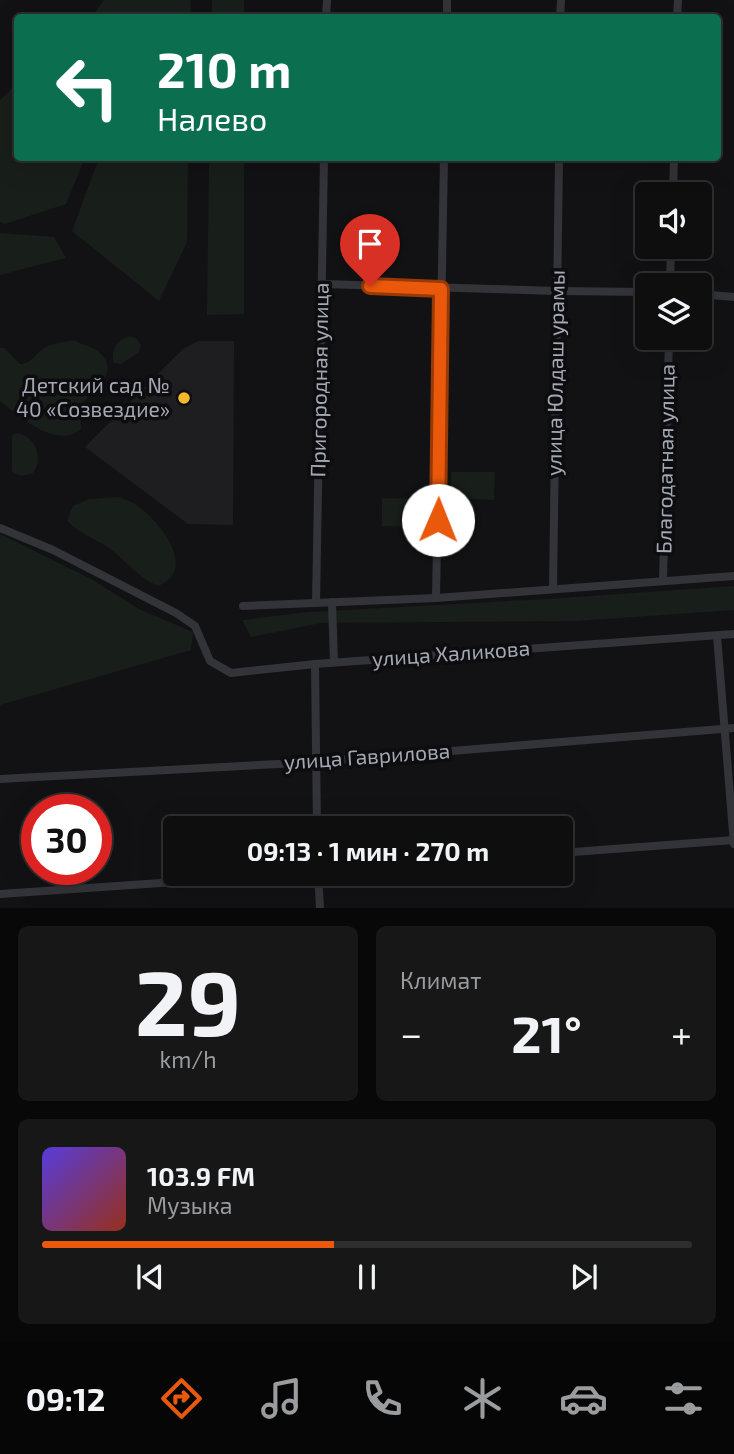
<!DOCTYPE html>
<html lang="ru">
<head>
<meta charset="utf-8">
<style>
  :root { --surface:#0e0e0f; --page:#171718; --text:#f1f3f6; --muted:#9b9c9e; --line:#2e2e2f; --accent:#ea580c }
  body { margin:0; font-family:"Exo 2",sans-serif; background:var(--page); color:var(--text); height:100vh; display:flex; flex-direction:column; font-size:26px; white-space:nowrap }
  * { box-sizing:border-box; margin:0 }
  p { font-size:23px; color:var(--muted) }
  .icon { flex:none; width:38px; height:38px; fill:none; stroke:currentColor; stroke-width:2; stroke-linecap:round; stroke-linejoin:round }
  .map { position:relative; height:908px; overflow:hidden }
  .side { display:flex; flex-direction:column; gap:18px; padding:18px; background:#080808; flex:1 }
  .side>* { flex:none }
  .guide { position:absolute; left:14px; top:14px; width:707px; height:147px; border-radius:7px; box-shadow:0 7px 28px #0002,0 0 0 2px var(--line); background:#0b6e4f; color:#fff; overflow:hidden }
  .fabs { position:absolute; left:635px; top:182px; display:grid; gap:14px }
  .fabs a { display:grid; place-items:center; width:77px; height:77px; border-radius:7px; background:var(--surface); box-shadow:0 7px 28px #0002,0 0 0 2px var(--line); font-size:35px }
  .speed { position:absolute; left:21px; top:794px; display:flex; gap:14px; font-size:35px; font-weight:700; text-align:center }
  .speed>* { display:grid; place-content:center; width:91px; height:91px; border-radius:50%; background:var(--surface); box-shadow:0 7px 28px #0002,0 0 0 2px var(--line); line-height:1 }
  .speed .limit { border:10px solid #d22; background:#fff; color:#111 }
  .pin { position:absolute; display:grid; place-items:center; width:60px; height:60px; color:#fff; margin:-72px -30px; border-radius:50% 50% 50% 0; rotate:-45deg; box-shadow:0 0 7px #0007 }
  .pin .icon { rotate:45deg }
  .me { position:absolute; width:77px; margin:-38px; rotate:1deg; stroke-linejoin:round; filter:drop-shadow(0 0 5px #0008) }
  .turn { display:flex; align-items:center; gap:24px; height:147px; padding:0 28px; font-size:32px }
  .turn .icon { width:91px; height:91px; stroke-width:2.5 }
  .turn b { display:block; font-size:49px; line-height:60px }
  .big { font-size:52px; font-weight:700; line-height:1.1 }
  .side .widget { flex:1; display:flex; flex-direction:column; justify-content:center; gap:10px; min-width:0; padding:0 24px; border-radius:10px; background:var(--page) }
  .side .dial { align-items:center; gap:0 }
  .dial b { font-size:91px; line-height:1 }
  .song { display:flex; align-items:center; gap:21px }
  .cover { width:84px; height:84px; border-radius:10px; background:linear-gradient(135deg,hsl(250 70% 55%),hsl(10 70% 35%)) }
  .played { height:7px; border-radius:4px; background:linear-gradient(90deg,var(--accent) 45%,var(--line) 45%) }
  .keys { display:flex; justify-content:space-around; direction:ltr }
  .heat { display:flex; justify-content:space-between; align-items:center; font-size:38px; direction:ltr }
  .side .tiles { flex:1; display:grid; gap:18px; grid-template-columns:1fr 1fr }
  .widget:last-child { grid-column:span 2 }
  .trip { position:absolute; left:163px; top:816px; width:410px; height:70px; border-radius:7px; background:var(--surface); box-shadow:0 7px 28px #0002,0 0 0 2px var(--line); font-weight:700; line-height:70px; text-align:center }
  .dock { display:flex; height:112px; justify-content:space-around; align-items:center; background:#060606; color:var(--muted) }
  .dock .icon { width:49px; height:49px }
  .dock .active { color:var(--accent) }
  .dock b { font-size:32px; color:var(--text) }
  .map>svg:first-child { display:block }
  .built { fill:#1e1e21 }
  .green { fill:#181e19 }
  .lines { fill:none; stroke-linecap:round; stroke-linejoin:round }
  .minor { stroke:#333439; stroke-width:8 }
  .route-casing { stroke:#983908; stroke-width:18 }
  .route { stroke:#ea580c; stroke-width:12 }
  .poi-dot { fill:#f3b92b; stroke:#0d0d0f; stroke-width:2.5 }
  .labels { text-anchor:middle; stroke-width:7; stroke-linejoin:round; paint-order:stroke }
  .street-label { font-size:21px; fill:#a3a8b4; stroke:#0d0d0f }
  .poi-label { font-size:21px; fill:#a3a8b4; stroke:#0d0d0f; text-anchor:end }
</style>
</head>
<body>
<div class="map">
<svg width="734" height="908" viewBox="0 0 734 908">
  <rect width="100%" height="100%" fill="#121214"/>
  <path class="built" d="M198,341h36l-1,184 -45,-1 -103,-77 98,-98z"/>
  <g class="green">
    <path d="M104,0h87l-1,17h-96l-2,-1z"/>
    <rect x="212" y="0" width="32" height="17"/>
    <path d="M17,84l1,74h67l-19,46 -61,20 -5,-2v-122z"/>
    <path d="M99,158h89l-1,84 -28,59 -87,-70z"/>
    <path d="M209,158h35v156l-37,1z"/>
    <path d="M0,233l54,4 12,21 -66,17z"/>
    <path d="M130,336l7,3 4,6 -2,7 -18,12 -7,-1c-4,-13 3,-24 16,-27z"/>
    <path d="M74,340c8,5 18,6 25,12 23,20 -6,38 -19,54l1,23c-24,21 -61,-12 -81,-28v-53h4l16,16c13,-1 15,-10 24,-16 9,-5 20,-6 30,-8z"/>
    <path d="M18,433c18,5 26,25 15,40 -9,3 -14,4 -21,-2v-36z"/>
    <path d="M451,472h44l-1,28 -44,-2z"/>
    <path d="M119,497c7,3 15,5 20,10 22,16 59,63 19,79 -20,-9 -28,-21 -44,-34 -15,-12 -33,-17 -47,-31l6,-15 16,-7z"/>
    <path d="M382,498l44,1v28l-44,-1z"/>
    <path d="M0,534l91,45 50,31 52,22 -2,18 -191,55z"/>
    <path d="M734,586v24l-157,11 -256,2 -70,14 -9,-17 66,-8 239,-13z"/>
  </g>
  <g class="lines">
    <g class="minor">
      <path d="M326,18l1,-18"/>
      <path d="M447,18v-18"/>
      <path d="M560,18l1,-18"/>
      <path d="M677,18l1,-18"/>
      <path d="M673,194l1,-36"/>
      <path d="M322,284l235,7 91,1"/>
      <path d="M670,285l1,-38"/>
      <path d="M700,294l34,3"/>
      <path d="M0,528l53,22 123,63 19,13 15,35 21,12 84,-9 419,-30"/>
      <path d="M663,581l6,-243"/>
      <path d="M553,589l6,-431"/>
      <path d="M436,598l8,-440"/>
      <path d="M332,602l2,60"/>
      <path d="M316,603l8,-445"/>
      <path d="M243,606l193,-8 298,-22"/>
      <path d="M717,636l17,208"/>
      <path d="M315,664l2,164"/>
      <path d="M0,779l316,-17 418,-34"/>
      <path d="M560,853l174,-13"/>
      <path d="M318,873l2,35"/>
      <path d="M0,894l307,-21"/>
    </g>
  </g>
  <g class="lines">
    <defs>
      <path id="route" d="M370,286l71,3 -3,231"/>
    </defs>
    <use href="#route" class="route-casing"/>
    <use href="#route" class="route"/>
  </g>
  <circle class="poi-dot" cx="184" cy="398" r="7"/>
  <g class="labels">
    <g class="street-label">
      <text transform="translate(556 373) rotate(-89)" y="7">улица Юлдаш урамы</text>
      <text transform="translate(320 380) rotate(-89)" y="7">Пригородная улица</text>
      <text transform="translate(666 459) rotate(-89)" y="7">Благодатная улица</text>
      <text transform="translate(451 654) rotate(-4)" y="7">улица Халикова</text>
      <text transform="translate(367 757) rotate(-4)" y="7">улица Гаврилова</text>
    </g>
    <g class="poi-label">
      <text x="170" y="393">Детский сад №<tspan x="170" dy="24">40 «Созвездие»</tspan></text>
    </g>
  </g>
</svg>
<div class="fabs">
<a><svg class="icon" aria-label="sound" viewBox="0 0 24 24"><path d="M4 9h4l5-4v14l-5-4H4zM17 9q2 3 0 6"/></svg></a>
<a><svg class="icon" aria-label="layers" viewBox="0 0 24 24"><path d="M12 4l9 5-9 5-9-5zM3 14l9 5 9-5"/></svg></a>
</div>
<div class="speed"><div class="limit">30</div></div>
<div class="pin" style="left:370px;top:286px;background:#d93025"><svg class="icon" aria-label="arrive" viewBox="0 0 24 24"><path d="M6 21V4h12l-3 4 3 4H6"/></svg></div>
<svg class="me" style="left:438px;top:520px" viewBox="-20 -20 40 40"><circle r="19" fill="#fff"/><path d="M0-13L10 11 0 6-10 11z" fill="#ea580c"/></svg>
<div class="trip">09:13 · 1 мин · 270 m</div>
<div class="guide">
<div class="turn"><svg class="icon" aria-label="left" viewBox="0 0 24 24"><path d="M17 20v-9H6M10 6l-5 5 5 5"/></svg><div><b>210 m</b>Налево</div></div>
</div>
</div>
<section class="side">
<div class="tiles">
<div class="widget dial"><b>29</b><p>km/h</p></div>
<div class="widget"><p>Климат</p>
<div class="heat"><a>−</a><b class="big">21°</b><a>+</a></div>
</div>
<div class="widget">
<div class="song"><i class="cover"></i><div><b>103.9 FM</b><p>Музыка</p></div></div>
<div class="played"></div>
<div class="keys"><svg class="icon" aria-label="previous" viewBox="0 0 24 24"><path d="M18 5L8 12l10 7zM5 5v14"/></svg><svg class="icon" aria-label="pause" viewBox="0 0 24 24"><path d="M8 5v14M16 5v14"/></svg><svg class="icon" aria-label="next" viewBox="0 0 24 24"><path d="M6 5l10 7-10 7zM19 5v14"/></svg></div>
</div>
</div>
</section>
<nav class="dock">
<b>09:12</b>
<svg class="icon active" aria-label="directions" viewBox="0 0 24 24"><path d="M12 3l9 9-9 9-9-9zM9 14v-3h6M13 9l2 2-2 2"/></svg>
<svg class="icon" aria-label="music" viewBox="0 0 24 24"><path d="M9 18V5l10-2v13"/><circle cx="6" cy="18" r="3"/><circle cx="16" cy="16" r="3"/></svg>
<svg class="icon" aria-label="phone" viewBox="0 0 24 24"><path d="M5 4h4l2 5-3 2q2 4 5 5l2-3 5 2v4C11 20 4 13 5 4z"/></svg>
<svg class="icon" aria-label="climate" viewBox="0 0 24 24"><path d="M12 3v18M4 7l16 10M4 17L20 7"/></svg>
<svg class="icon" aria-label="car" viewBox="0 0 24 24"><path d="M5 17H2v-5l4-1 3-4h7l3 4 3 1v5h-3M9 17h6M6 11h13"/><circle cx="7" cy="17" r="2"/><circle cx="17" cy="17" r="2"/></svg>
<svg class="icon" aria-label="filters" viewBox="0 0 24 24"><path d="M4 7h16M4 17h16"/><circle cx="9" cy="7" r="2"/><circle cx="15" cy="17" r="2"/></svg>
</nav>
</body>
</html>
